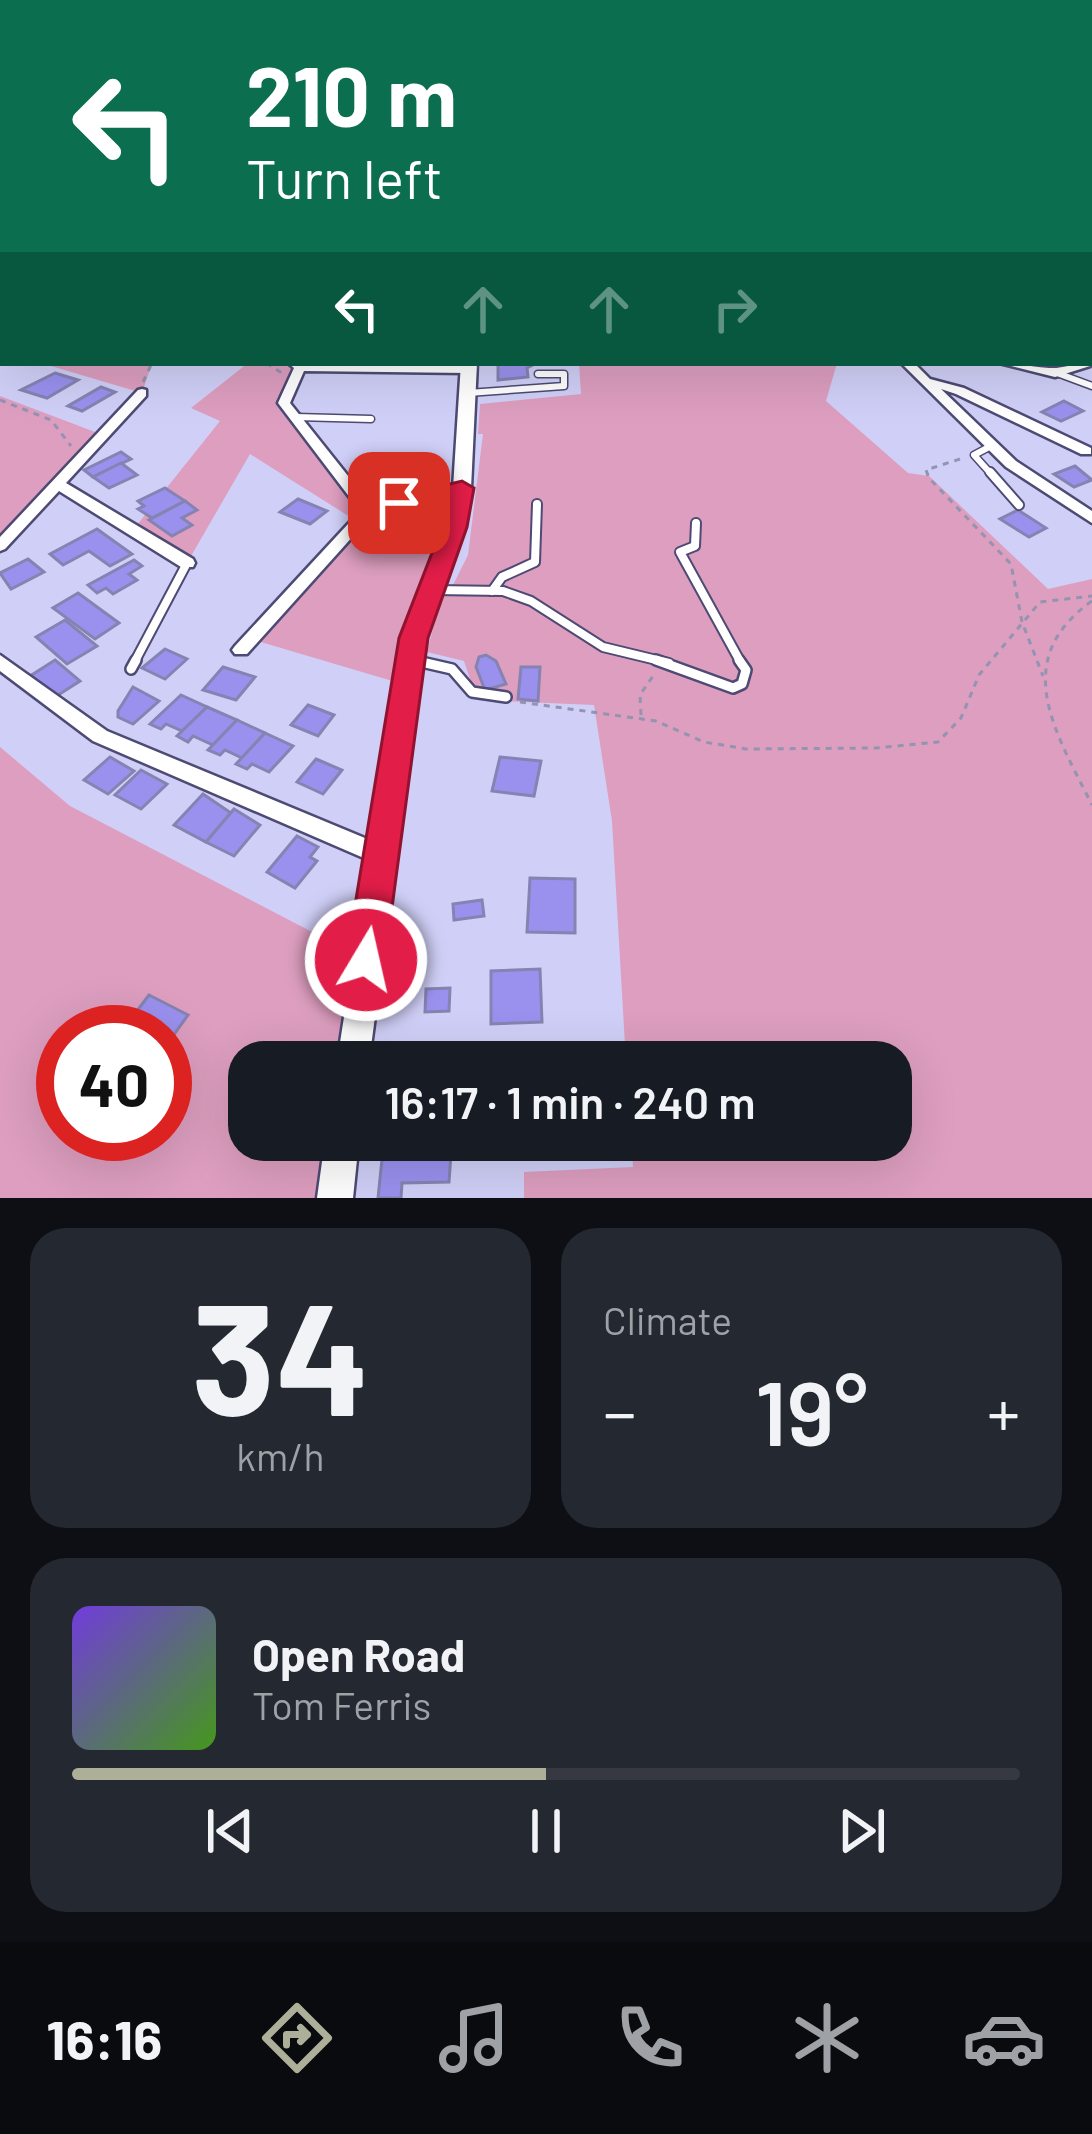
<!DOCTYPE html>
<html lang="en">
<head>
<meta charset="utf-8">
<style>
  :root { --surface:#171b24; --page:#242831; --text:#f1f3f6; --muted:#9ea1a6; --line:#363941; --accent:#aeaf99 }
  body { margin:0; font-family:Barlow,sans-serif; background:var(--page); color:var(--text); height:100vh; display:flex; flex-direction:column; font-size:45px; white-space:nowrap }
  * { box-sizing:border-box; margin:0 }
  p { font-size:39px; color:var(--muted) }
  .icon { flex:none; width:66px; height:66px; fill:none; stroke:currentColor; stroke-width:2; stroke-linecap:round; stroke-linejoin:round }
  .map { position:relative; height:1198px; overflow:hidden }
  .sheet { display:flex; flex-direction:column; gap:30px; padding:30px; background:#0d0f14; flex:1 }
  .sheet>* { flex:none }
  .banner { position:absolute; left:0px; top:0px; width:1092px; height:366px; box-shadow:0 12px 48px #0002; background:#0b6e4f; color:#fff; overflow:hidden }
  .speed { position:absolute; left:36px; top:1005px; display:flex; gap:24px; font-size:60px; font-weight:700; text-align:center }
  .speed>* { display:grid; place-content:center; width:156px; height:156px; border-radius:50%; background:var(--surface); box-shadow:0 12px 48px #0002; line-height:1 }
  .speed .limit { border:18px solid #d22; background:#fff; color:#111 }
  .pin { position:absolute; display:grid; place-items:center; width:102px; height:102px; color:#fff; margin:-51px; border-radius:24px; box-shadow:0 6px 18px #0006 }
  .me { position:absolute; width:132px; margin:-66px; rotate:9deg; stroke-linejoin:round; filter:drop-shadow(0 0 9px #0008) }
  .turn { display:flex; align-items:center; gap:42px; height:252px; padding:0 48px; font-size:54px }
  .turn .icon { width:156px; height:156px; stroke-width:2.5 }
  .turn b { display:block; font-size:84px; line-height:102px }
  .lanes { display:flex; align-items:center; height:114px; padding:0 48px; background:#0003; justify-content:center; gap:60px; direction:ltr }
  .lanes .off { opacity:.35 }
  .big { font-size:90px; font-weight:600; line-height:1.1 }
  .sheet .card { flex:1; display:flex; flex-direction:column; justify-content:center; gap:18px; min-width:0; padding:0 42px; border-radius:36px; background:var(--page) }
  .sheet .dial { align-items:center; gap:0 }
  .dial b { font-size:156px; line-height:1 }
  .song { display:flex; align-items:center; gap:36px }
  .cover { width:144px; height:144px; border-radius:18px; background:linear-gradient(135deg,hsl(260 70% 55%),hsl(100 70% 35%)) }
  .played { height:12px; border-radius:6px; background:linear-gradient(90deg,var(--accent) 50%,var(--line) 50%) }
  .keys { display:flex; justify-content:space-around; direction:ltr }
  .heat { display:flex; justify-content:space-between; align-items:center; font-size:66px; direction:ltr }
  .sheet .tiles { flex:1; display:grid; gap:30px; grid-template-columns:1fr 1fr }
  .card:last-child { grid-column:span 2 }
  .trip { position:absolute; left:228px; top:1041px; width:684px; height:120px; border-radius:36px; background:var(--surface); box-shadow:0 12px 48px #0002; font-weight:600; line-height:120px; text-align:center }
  .tab-bar { display:flex; height:192px; justify-content:space-around; align-items:center; background:#090b0e; color:var(--muted) }
  .tab-bar .icon { width:84px; height:84px }
  .tab-bar .current { color:var(--accent) }
  .tab-bar b { font-size:54px; color:var(--text) }
  .map>svg:first-child { display:block }
  .green { fill:#dd9ebf; fill-rule:evenodd }
  .building { fill:#9a91ef; stroke:#8583b1; stroke-width:3 }
  .lines { fill:none; stroke-linecap:round; stroke-linejoin:round }
  .service-far2-casing { stroke:#4d4a74; stroke-width:9 }
  .service-far1-casing { stroke:#4d4a74; stroke-width:12 }
  .service-casing { stroke:#4d4a74; stroke-width:14 }
  .minor-casing { stroke:#4d4a74; stroke-width:5 }
  .tertiary-casing { stroke:#4d4a74; stroke-width:5 }
  .path { stroke:#9393b2; stroke-width:3; stroke-dasharray:6 6; stroke-linecap:butt }
  .service-far2 { stroke:#fff; stroke-width:6 }
  .service-far1 { stroke:#fff; stroke-width:8 }
  .service { stroke:#fff; stroke-width:9 }
  .minor { fill:#fff; fill-rule:evenodd }
  .tertiary { fill:#fff; fill-rule:evenodd }
  .route { fill:#e11d48; stroke:#92132f; stroke-width:3 }
</style>
</head>
<body>
<div class="map">
<svg width="1092" height="1198" viewBox="0 0 1092 1198">
  <rect width="100%" height="100%" fill="#d0cff7"/>
  <g class="green">
    <path d="M41,363h111l-10,30z"/>
    <path d="M248,363h53l-16,40 83,107 94,-22 -56,197 -155,-46 107,-117 -108,-68 -63,109 -54,-33 87,-109 -29,-13z"/>
    <path d="M579,363h258l-11,38 82,72 21,3 119,113 44,-10v619h-568v-26l109,-5 -2,-27h260v-78h-265l-14,-241 -18,-116 -117,-5 -13,-39 -37,-9 14,-55 7,-2 20,-40 15,-121h-5l2,-30 101,-10z"/>
    <path d="M0,396l103,39 -103,108z"/>
    <path d="M0,747l70,59 296,154 -15,102h-102v78h90l-8,58h-331zM63,1032h102v102h-102z"/>
  </g>
  <g class="building">
    <path d="M498,363h39l-10,5 1,9 -30,3z"/>
    <path d="M55,373l23,7 -31,18 -26,-8z"/>
    <path d="M101,387l14,5 -33,19 -14,-5z"/>
    <path d="M1064,401l19,10 -22,10 -19,-9z"/>
    <path d="M121,452l10,7 -38,18 -9,-7z"/>
    <path d="M121,463l16,12 -28,13 -16,-11z"/>
    <path d="M1075,466l17,14 -18,7 -20,-13z"/>
    <path d="M165,488l20,13 -33,17 -14,-9 6,-3 -6,-5z"/>
    <path d="M298,499l29,12 -17,13 -30,-12z"/>
    <path d="M185,501l12,9 -15,8 10,7 -20,11 -23,-16z"/>
    <path d="M1018,510l28,18 -17,9 -29,-18z"/>
    <path d="M97,529l35,25 -22,12 -21,-15 -26,14 -13,-11z"/>
    <path d="M28,559l16,13 -33,17 -11,-16z"/>
    <path d="M134,560l8,6 -13,8 8,6 -24,14 -7,-6 -9,5 -9,-8z"/>
    <path d="M78,593l41,30 -24,16 -42,-31z"/>
    <path d="M65,620l32,26 -30,18 -31,-27z"/>
    <path d="M165,649l22,10 -22,20 -23,-11z"/>
    <path d="M486,655l10,6 10,23 -21,6 -9,-23 3,-10z"/>
    <path d="M55,660l25,21 -28,18 -25,-21z"/>
    <path d="M223,667l32,10 -19,23 -33,-10z"/>
    <path d="M521,667h19l-2,34 -20,-2z"/>
    <path d="M133,687l26,14 -26,23 -15,-7v-6z"/>
    <path d="M181,695l26,12 -25,24 -16,-7 -5,5 -11,-5z"/>
    <path d="M308,705l26,10 -16,21 -27,-11z"/>
    <path d="M207,707l30,13 -24,25 -20,-9 -5,6 -11,-6z"/>
    <path d="M237,720l28,13 -23,25 -17,-8 -5,5 -12,-5z"/>
    <path d="M265,733l28,13 -24,26 -17,-8 -5,5 -11,-5z"/>
    <path d="M110,757l24,14 -26,23 -24,-14z"/>
    <path d="M500,757l41,4 -7,35 -42,-5z"/>
    <path d="M316,759l26,11 -19,24 -26,-12z"/>
    <path d="M141,770l26,14 -26,25 -26,-14z"/>
    <path d="M203,794l28,19 -25,29 -32,-17z"/>
    <path d="M234,809l26,16 -26,31 -28,-14z"/>
    <path d="M297,836l21,11 -8,10 7,4 -22,27 -28,-16z"/>
    <path d="M530,878l45,1v54l-48,-1z"/>
    <path d="M482,900l2,16 -30,4 -1,-16z"/>
    <path d="M540,969l2,53 -51,2v-53z"/>
    <path d="M450,988l-1,23 -24,1 1,-23z"/>
    <path d="M149,995l39,20 -23,32v-15h-44z"/>
    <path d="M559,1047l36,3v12h-37z"/>
    <path d="M384,1140h68l-3,42 -47,1 -1,15h-23z"/>
  </g>
  <g class="lines">
    <defs>
      <g id="service-far2">
        <path d="M1057,373l35,13"/>
        <path d="M468,393l96,-7v-12h-26"/>
        <path d="M296,417l75,2"/>
        <path d="M991,446l-17,9 18,20"/>
      </g>
      <g id="service-far1">
        <path d="M990,472l29,33"/>
        <path d="M696,523l-1,23 -15,6 61,111"/>
        <path d="M434,590l69,1 28,10 72,46 66,16"/>
        <path d="M492,591l10,-14 33,-15 2,-58"/>
        <path d="M417,661l10,2"/>
        <path d="M134,663l53,-100"/>
      </g>
      <g id="service">
        <path d="M656,660l77,28 9,-4 4,-14 -7,-10"/>
        <path d="M417,661l35,8 20,23 34,5"/>
        <path d="M131,669l5,-9"/>
      </g>
      <g id="minor">
        <path d="M1089,240l3,1v7l-3,-1z"/>
        <path d="M1089,258l3,1v9l-3,-1z"/>
        <rect x="1089" y="344" width="3" height="11"/>
        <path d="M1089,360l3,3 -2,3 -35,11 -56,-14c18,0 33,4 50,5 13,1 26,-5 40,-5z"/>
        <path d="M288,363l184,3 2,3 -6,4 -164,-2 -14,32 82,103 90,-22 7,4 -2,3 -94,23 -126,140h-12l-3,-4 3,-4 125,-135 -82,-108 16,-35z"/>
        <path d="M901,363h13l16,16 34,9 127,60v6h-10l-125,-60 -15,-5 75,72 76,50v12l-86,-56z"/>
        <path d="M142,389l4,1v6l-80,87 127,76 2,4 -2,4h-12l-122,-76 -54,58 -5,2v-14l138,-147z"/>
        <path d="M0,655l107,76 282,117 3,7 -3,7 -8,3 -8,-3 -280,-121 -93,-70z"/>
      </g>
      <g id="tertiary">
        <path d="M461,363h16l-6,125 -6,39 -40,111 -56,424h-32l66,-424 42,-111 8,-39z"/>
        <path d="M325,1140h34l-6,58h-36z"/>
      </g>
    </defs>
    <use href="#service-far2" class="service-far2-casing"/>
    <use href="#service-far1" class="service-far1-casing"/>
    <use href="#service" class="service-casing"/>
    <use href="#minor" class="minor-casing"/>
    <use href="#tertiary" class="tertiary-casing"/>
    <g class="path">
      <path d="M266,363l16,10"/>
      <path d="M143,382l9,-19"/>
      <path d="M0,400l51,20 20,26"/>
      <path d="M960,459l-34,11 3,8 82,86 11,58 21,54"/>
      <path d="M1092,601c-83,59 -37,130 0,204"/>
      <path d="M520,702l136,19 48,21 42,7 130,-1 62,-6 23,-24 18,-43 61,-73 52,-6"/>
      <path d="M641,715l-1,-20 13,-19"/>
    </g>
    <use href="#service-far2" class="service-far2"/>
    <use href="#service-far1" class="service-far1"/>
    <use href="#service" class="service"/>
    <use href="#minor" class="minor"/>
    <use href="#tertiary" class="tertiary"/>
  </g>
  <linearGradient id="sky" x2="0" y2="1"><stop stop-color="#63addb"/><stop offset="0.55" stop-color="#eae9fb"/><stop offset="1" stop-color="#eae9fb" stop-opacity="0"/></linearGradient>
  <rect width="1092" height="375" fill="url(#sky)"/>
  <path class="route" d="M462,481l12,7 -7,39 -39,111 -43,322 -6,13 -13,6 -14,-6 -6,-13 53,-322 43,-111 6,-28 -49,11 -12,-7 4,-5z"/>
</svg>
<div class="speed"><div class="limit">40</div></div>
<div class="pin" style="left:399px;top:503px;background:#d93025"><svg class="icon" aria-label="arrive" viewBox="0 0 24 24"><path d="M6 21V4h12l-3 4 3 4H6"/></svg></div>
<svg class="me" style="left:366px;top:960px" viewBox="-20 -20 40 40"><circle r="17" fill="#e11d48" stroke="#fff" stroke-width="3"/><path d="M0-11L8 9 0 5-8 9z" fill="#fff"/></svg>
<div class="trip">16:17 · 1 min · 240 m</div>
<div class="banner">
<div class="turn"><svg class="icon" aria-label="left" viewBox="0 0 24 24"><path d="M17 20v-9H6M10 6l-5 5 5 5"/></svg><div><b>210 m</b>Turn left</div></div>
<div class="lanes"><svg class="icon" aria-label="left" viewBox="0 0 24 24"><path d="M17 20v-9H6M10 6l-5 5 5 5"/></svg><svg class="icon off" aria-label="ahead" viewBox="0 0 24 24"><path d="M12 20V5M6 11l6-6 6 6"/></svg><svg class="icon off" aria-label="ahead" viewBox="0 0 24 24"><path d="M12 20V5M6 11l6-6 6 6"/></svg><svg class="icon off" aria-label="right" viewBox="0 0 24 24"><path d="M7 20v-9h11M14 6l5 5-5 5"/></svg></div>
</div>
</div>
<section class="sheet">
<div class="tiles">
<div class="card dial"><b>34</b><p>km/h</p></div>
<div class="card"><p>Climate</p>
<div class="heat"><a>−</a><b class="big">19°</b><a>+</a></div>
</div>
<div class="card">
<div class="song"><i class="cover"></i><div><b>Open Road</b><p>Tom Ferris</p></div></div>
<div class="played"></div>
<div class="keys"><svg class="icon" aria-label="previous" viewBox="0 0 24 24"><path d="M18 5L8 12l10 7zM5 5v14"/></svg><svg class="icon" aria-label="pause" viewBox="0 0 24 24"><path d="M8 5v14M16 5v14"/></svg><svg class="icon" aria-label="next" viewBox="0 0 24 24"><path d="M6 5l10 7-10 7zM19 5v14"/></svg></div>
</div>
</div>
</section>
<nav class="tab-bar">
<b>16:16</b>
<svg class="icon current" aria-label="directions" viewBox="0 0 24 24"><path d="M12 3l9 9-9 9-9-9zM9 14v-3h6M13 9l2 2-2 2"/></svg>
<svg class="icon" aria-label="music" viewBox="0 0 24 24"><path d="M9 18V5l10-2v13"/><circle cx="6" cy="18" r="3"/><circle cx="16" cy="16" r="3"/></svg>
<svg class="icon" aria-label="phone" viewBox="0 0 24 24"><path d="M5 4h4l2 5-3 2q2 4 5 5l2-3 5 2v4C11 20 4 13 5 4z"/></svg>
<svg class="icon" aria-label="climate" viewBox="0 0 24 24"><path d="M12 3v18M4 7l16 10M4 17L20 7"/></svg>
<svg class="icon" aria-label="car" viewBox="0 0 24 24"><path d="M5 17H2v-5l4-1 3-4h7l3 4 3 1v5h-3M9 17h6M6 11h13"/><circle cx="7" cy="17" r="2"/><circle cx="17" cy="17" r="2"/></svg>
</nav>
</body>
</html>
